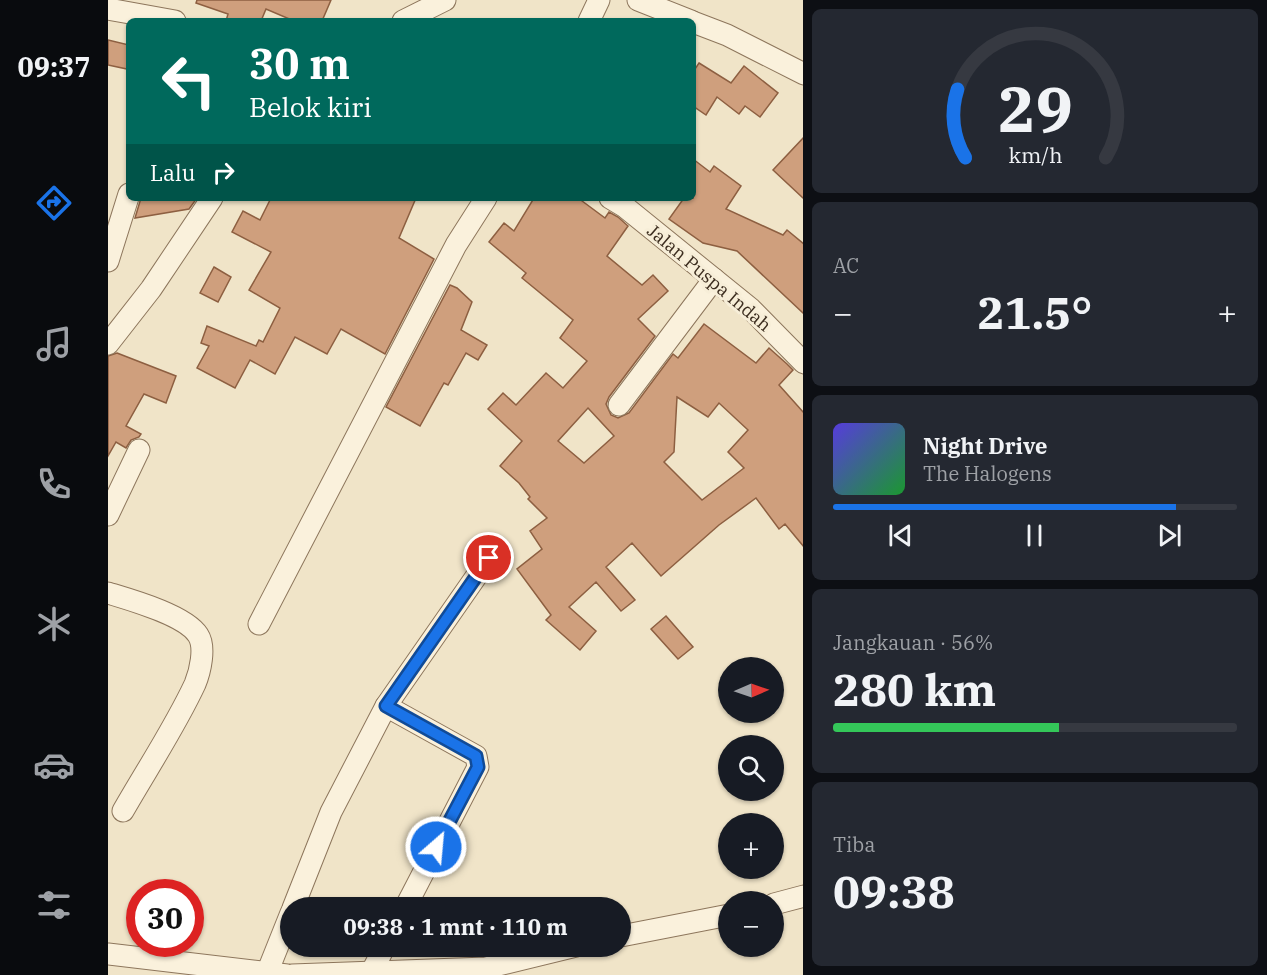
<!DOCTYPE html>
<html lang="id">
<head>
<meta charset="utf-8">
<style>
  :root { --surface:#171b24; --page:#242831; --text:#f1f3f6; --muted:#9ea1a6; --line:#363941; --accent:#1a73e8 }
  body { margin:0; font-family:"IBM Plex Serif",serif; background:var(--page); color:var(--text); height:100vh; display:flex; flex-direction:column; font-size:22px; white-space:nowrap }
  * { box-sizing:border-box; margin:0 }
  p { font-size:20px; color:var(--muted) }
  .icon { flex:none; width:33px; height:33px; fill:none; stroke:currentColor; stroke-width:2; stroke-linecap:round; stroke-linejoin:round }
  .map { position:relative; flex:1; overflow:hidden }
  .side { display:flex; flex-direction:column; gap:9px; padding:9px; background:#0d0f14; width:464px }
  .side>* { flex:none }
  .top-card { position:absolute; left:18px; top:18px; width:570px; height:183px; border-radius:9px; box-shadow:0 2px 4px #0004; background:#00695c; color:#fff; overflow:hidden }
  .needle { width:39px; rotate:88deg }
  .controls { position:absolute; left:610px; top:657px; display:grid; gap:12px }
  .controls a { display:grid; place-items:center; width:66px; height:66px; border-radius:50%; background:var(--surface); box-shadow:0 2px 4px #0004; font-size:30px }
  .speed { position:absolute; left:18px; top:879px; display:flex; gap:12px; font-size:30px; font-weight:700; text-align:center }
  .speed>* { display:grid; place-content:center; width:78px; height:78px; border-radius:50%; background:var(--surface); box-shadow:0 2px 4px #0004; line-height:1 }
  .speed .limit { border:9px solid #d22; background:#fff; color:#111 }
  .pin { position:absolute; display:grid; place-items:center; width:51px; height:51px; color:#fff; margin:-26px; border:3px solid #fff; border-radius:50%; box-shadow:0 2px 6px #0007 }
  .me { position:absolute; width:66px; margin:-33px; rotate:27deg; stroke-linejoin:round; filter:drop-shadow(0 0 4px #0008) }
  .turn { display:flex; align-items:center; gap:21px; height:126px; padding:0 24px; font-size:27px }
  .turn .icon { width:78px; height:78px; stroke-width:2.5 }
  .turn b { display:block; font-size:42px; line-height:51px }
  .then { display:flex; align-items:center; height:57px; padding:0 24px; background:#0003; gap:12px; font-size:22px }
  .big { font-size:45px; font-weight:700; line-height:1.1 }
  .side .widget { flex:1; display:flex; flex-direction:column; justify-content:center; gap:9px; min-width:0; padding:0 21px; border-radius:9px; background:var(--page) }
  .side .dial { align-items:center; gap:0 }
  .dial svg { height:156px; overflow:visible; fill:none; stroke:var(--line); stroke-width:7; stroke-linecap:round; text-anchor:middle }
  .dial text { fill:var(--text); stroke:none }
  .song { display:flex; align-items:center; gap:18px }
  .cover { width:72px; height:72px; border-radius:9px; background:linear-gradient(135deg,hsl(250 70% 55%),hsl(130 70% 35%)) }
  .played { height:6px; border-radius:3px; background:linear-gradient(90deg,var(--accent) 85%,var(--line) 85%) }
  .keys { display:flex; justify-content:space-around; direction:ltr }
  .heat { display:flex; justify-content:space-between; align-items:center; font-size:33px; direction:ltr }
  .charge { height:9px; border-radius:4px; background:linear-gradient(90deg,#34c759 56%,var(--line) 0) }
  .trip { position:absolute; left:172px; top:897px; width:351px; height:60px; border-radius:30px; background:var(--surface); box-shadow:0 2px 4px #0004; font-weight:700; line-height:60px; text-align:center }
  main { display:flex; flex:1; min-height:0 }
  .tabs { display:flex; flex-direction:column; width:108px; justify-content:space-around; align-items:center; background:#090b0e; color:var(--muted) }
  .tabs .icon { width:42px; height:42px }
  .tabs .active { color:var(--accent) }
  .tabs b { font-size:27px; color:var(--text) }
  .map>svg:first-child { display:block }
  .building { fill:#cf9f7d; stroke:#8d5f41; stroke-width:1.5; fill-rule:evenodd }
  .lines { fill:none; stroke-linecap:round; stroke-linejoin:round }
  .minor-casing { stroke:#8d765c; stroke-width:23 }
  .minor { stroke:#faf1dc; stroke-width:21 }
  .route-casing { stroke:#114b97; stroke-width:15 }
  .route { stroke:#1a73e8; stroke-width:10 }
  .labels { text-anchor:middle; stroke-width:6; stroke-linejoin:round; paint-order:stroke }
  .street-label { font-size:18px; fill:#3d2e20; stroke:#f7eed8 }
</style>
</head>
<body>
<main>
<nav class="tabs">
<b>09:37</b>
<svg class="icon active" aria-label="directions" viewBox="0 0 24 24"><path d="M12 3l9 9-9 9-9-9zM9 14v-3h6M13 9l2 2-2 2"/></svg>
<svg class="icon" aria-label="music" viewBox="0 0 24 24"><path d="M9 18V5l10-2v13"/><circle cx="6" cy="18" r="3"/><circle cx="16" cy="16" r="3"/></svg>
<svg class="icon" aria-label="phone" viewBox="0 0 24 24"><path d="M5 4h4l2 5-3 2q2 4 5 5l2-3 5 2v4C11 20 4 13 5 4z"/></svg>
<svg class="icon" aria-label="climate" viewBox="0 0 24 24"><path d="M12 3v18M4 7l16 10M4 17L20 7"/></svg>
<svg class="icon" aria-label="car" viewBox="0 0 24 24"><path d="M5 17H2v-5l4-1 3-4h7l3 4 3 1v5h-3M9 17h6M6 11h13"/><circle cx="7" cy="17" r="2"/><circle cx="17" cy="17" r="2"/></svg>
<svg class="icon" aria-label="filters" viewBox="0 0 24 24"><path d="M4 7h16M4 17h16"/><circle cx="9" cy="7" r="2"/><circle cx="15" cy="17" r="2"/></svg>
</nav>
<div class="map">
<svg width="696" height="975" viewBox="0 0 696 975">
  <rect width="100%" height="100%" fill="#f0e4c8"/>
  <g class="building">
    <path d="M89,0h134l-9,21h-28l-28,-12 -5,12h-35l2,-7 -32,-11z"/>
    <path d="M0,40l21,5 -2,24 -19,-4z"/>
    <path d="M591,63l32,20 13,-17 34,27 -18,24 -15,-11 -6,8 -22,-17 -11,18 -13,-9v-34z"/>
    <path d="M696,137v62l-31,-29z"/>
    <path d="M585,159l17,13 4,-6 27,20 -15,23 57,26 4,-5 17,14v70l-67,-63 -34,-8 -34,-24 15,-21h9z"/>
    <path d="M33,198h56l-8,11 -54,9z"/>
    <path d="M163,198h145l-17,40 35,21 -49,95 -44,-25 -14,25 -32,-17 -20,37 -25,-14 -15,28 -38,-20 12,-22 -8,-3 6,-17 49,20 3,-6 4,2 17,-34 -31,-18 22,-38 -39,-20 11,-21 17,9z"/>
    <path d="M426,198h44l27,20 4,-6 9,5 10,9 -21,30 35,29 11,-10 15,16 -30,28 17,17 -46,61 -3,7 5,11 7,3 11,-5 44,-59 5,4 26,-34 52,39 13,-15 18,16 6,6 -14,15 25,28v134l-19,-23 -6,5 -23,-31 -37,27 -58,51 -29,-33 -26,24 29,33 -14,11 -25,-29 -27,25 27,24 -16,19 -34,-30 5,-5 -34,-46 25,-20 -12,-18 17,-13 -19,-19 2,-2 -11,-14 -19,-17 22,-25 -34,-32 15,-16 13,12 30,-32 17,15 24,-27 -27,-23 13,-18 -51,-42 4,-5 -37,-31 15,-19 10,8zM569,397l31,20 11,-14 29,27 -20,22 16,16 -42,32 -38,-38 10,-10zM480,408l26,28 -30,27 -26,-22z"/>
    <path d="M106,267l17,10 -13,25 -18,-9z"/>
    <path d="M342,285l7,3 15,14 -11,28 26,15 -9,15 -12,-7 -18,32 -4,-2 -24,43 -34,-19z"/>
    <path d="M9,353l59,23 -10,27 -22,-9 -18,32 15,8 -2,3 -8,3 -5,8 -10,-6 -8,14v-100z"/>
    <path d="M558,616l27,31 -15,12 -27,-30z"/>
  </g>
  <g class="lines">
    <defs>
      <g id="minor">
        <path d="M530,0l53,21"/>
        <path d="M0,9l67,12"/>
        <path d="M295,21l42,-21"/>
        <path d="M481,21l10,-21"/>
        <path d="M585,22l34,13 77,39"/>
        <path d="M502,198l15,9 126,102 53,54"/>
        <path d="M0,261l21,-67"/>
        <path d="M0,344l43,-55 61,-91"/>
        <path d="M511,405l95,-126"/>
        <path d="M0,515l31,-65"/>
        <path d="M0,593c23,7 77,22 90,42 8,12 2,37 -3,49 -20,43 -48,85 -72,127"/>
        <path d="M151,624l197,-379 30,-47"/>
        <path d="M278,706l90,50 2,11 -73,141"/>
        <path d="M666,904l30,-8"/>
        <path d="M185,908l38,-96 55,-106 103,-148"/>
        <path d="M513,936l108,-21"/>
        <path d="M0,954l179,21"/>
        <path d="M264,971l13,-25"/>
        <path d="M159,973l24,-60"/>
        <path d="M184,975l194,-7 90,-22"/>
      </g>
    </defs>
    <use href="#minor" class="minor-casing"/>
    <use href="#minor" class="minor"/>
  </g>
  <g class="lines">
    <defs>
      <path id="route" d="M328,847l42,-80 -2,-11 -90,-50 103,-148"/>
    </defs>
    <use href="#route" class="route-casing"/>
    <use href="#route" class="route"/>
  </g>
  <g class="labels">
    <g class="street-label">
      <text transform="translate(601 278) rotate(40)" y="6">Jalan Puspa Indah</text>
    </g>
  </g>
</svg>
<div class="controls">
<a><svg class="needle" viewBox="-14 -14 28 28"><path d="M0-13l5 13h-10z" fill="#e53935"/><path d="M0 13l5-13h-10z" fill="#9ea1a6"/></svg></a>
<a><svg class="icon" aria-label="search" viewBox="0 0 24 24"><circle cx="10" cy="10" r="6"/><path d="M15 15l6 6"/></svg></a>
<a>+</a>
<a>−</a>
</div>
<div class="speed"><div class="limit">30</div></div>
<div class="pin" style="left:381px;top:558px;background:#d93025"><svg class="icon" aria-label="arrive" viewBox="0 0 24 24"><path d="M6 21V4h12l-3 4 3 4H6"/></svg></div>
<svg class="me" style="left:328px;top:847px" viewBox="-20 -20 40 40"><circle r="17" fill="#1a73e8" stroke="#fff" stroke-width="3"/><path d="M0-11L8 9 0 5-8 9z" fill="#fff"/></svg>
<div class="trip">09:38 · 1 mnt · 110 m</div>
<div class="top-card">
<div class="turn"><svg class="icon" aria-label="left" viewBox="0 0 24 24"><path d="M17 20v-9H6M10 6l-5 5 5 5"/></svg><div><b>30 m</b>Belok kiri</div></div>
<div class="then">Lalu<svg class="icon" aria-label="right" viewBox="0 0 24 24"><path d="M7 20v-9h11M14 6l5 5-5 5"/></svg></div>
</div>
</div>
<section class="side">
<div class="widget dial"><svg viewBox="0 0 100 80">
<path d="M14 69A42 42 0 1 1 86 69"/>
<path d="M14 69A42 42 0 0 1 10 34" stroke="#1a73e8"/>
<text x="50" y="56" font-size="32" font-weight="700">29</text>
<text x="50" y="72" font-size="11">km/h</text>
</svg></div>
<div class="widget"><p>AC</p>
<div class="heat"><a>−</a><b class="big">21.5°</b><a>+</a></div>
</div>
<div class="widget">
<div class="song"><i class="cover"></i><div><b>Night Drive</b><p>The Halogens</p></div></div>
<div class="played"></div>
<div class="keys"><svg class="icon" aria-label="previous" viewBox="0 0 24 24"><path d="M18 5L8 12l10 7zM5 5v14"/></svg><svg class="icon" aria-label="pause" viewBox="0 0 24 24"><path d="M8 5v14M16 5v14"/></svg><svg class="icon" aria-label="next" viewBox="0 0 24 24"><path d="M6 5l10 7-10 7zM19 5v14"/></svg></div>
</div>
<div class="widget"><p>Jangkauan · 56%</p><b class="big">280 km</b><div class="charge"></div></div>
<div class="widget"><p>Tiba</p><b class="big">09:38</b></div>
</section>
</main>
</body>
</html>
